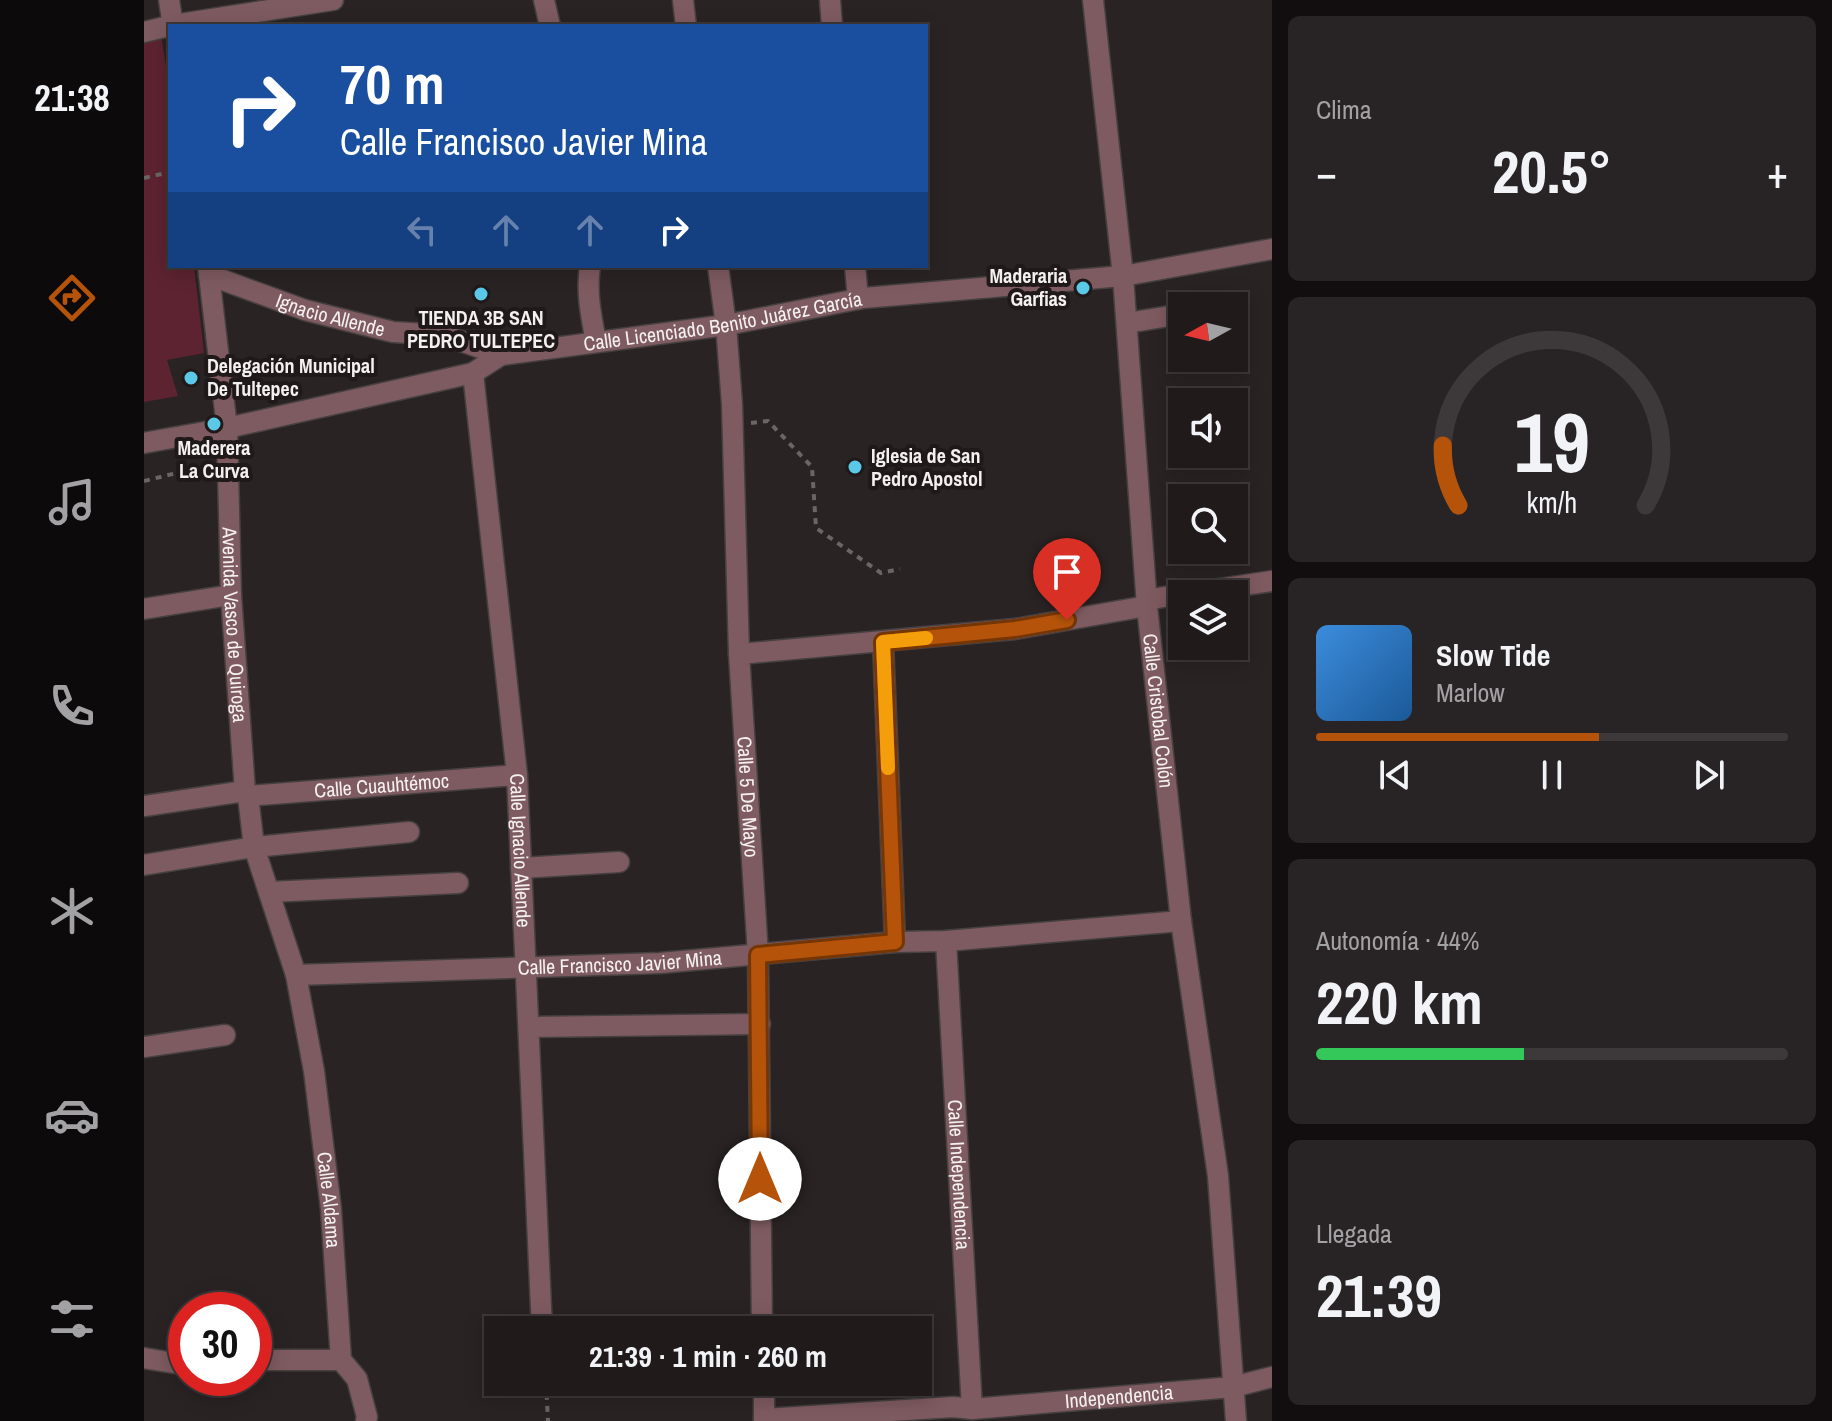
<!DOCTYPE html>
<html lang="es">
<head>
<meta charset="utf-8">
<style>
  :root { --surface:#201a1b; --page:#282324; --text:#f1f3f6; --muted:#a2a1a3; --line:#3d383a; --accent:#b45309 }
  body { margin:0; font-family:"Archivo Narrow",sans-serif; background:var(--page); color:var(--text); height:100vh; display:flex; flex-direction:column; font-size:30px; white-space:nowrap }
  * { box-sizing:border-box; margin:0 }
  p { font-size:26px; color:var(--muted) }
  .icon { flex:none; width:44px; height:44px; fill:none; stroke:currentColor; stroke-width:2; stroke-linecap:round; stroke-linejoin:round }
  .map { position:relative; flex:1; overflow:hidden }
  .side { display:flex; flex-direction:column; gap:16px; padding:16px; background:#120e0f; width:560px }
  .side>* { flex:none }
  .hud { position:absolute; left:24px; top:24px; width:760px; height:244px; border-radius:0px; box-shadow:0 4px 20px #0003,0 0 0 2px var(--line); background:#1a4fa0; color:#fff; overflow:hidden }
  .needle { width:52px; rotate:262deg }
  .controls { position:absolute; left:1024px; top:292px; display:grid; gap:16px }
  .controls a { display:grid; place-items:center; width:80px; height:80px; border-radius:0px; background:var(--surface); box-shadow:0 4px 20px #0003,0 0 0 2px var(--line); font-size:40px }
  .speed { position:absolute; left:24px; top:1292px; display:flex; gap:16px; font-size:40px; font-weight:700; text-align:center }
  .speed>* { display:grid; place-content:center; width:104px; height:104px; border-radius:50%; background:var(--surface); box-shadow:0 4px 20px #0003,0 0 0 2px var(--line); line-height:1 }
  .speed .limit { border:12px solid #d22; background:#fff; color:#111 }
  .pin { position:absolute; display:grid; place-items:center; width:68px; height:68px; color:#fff; margin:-82px -34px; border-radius:50% 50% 50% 0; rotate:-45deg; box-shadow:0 0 8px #0007 }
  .pin .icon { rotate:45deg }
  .me { position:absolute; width:88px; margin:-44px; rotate:0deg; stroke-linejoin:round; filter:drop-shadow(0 0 6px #0008) }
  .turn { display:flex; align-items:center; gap:28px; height:168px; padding:0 40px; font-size:36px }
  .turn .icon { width:104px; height:104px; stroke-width:2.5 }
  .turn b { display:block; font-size:56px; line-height:68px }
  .lanes { display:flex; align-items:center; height:76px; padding:0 40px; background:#0003; justify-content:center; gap:40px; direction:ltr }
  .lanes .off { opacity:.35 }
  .big { font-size:60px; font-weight:700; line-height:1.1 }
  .side .card { flex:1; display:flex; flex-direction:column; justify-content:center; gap:12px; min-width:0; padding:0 28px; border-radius:12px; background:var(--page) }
  .side .dial { align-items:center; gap:0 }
  .dial svg { height:208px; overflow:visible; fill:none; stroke:var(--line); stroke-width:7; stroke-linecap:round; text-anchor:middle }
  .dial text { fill:var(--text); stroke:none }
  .song { display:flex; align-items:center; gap:24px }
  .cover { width:96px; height:96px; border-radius:12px; background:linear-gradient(135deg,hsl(210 70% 55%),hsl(210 70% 35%)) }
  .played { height:8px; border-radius:4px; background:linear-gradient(90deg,var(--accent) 60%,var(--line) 60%) }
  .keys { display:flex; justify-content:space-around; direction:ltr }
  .heat { display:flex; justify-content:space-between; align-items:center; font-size:44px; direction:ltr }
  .charge { height:12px; border-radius:6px; background:linear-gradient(90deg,#34c759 44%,var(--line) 0) }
  .trip { position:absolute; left:340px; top:1316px; width:448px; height:80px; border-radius:0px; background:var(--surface); box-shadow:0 4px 20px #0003,0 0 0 2px var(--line); font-weight:700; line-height:80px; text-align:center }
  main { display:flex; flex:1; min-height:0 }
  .menu { display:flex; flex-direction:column; width:144px; justify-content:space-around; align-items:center; background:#0d0a0b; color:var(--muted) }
  .menu .icon { width:56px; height:56px }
  .menu .current { color:var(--accent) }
  .menu b { font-size:36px; color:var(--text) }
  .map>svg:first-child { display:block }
  .green { fill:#5d2330 }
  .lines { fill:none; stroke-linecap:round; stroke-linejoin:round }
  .minor-casing { stroke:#464041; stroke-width:23 }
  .path { stroke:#6b6566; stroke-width:4; stroke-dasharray:6 6; stroke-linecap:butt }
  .minor { stroke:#7e5b60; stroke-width:20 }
  .route-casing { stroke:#753606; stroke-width:20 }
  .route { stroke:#b45309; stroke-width:14 }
  .slow { stroke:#f59e0b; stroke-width:14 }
  .poi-dot { fill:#5ac8e6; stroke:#20191a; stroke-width:3 }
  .labels { text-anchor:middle; stroke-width:8; stroke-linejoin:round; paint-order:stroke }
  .poi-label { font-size:20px; font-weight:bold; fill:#f5f0f0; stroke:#20191a }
  .street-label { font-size:20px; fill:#f5f0f0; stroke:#20191a }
</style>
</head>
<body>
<main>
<nav class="menu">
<b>21:38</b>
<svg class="icon current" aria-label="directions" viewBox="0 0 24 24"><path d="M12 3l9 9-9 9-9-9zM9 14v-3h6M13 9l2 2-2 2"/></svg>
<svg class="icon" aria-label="music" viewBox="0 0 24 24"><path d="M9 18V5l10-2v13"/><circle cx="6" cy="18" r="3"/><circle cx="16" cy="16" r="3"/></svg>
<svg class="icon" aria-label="phone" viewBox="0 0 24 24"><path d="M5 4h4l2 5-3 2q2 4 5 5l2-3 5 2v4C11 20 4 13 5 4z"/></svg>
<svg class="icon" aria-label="climate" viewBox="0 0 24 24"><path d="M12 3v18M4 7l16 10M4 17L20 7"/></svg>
<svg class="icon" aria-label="car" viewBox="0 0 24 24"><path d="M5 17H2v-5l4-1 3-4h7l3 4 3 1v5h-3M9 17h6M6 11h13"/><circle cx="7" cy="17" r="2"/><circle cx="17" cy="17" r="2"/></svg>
<svg class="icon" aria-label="filters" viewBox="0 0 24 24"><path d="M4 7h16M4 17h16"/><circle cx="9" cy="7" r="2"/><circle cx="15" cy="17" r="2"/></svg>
</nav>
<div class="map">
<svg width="1128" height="1421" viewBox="0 0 1128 1421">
  <rect width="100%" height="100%" fill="#2a2324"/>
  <path class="green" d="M17,35l9,57v174h24l10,87 -37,7 11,36 -34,6v-363z"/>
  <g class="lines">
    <defs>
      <g id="minor">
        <path d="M25,0l4,26"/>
        <path d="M400,0l6,26"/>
        <path d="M539,0l3,26"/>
        <path d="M686,0l2,26"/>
        <path id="s1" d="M949,0l30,276 24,330 34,315 37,255 18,245"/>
        <path d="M0,32l29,-7 160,-25"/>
        <path id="s2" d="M64,266l19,162 4,167 14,196 3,5 6,51 42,128 18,96 17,138 10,151 16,19 10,38 -1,4"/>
        <path d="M446,266c-4,27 1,49 6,76"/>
        <path id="s3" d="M574,266l8,59 6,79 7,250 19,301 4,375"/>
        <path d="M711,266l3,33"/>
        <path id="s4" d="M65,275l96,35 88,22 50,3 58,20"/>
        <path d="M983,323l55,-9"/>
        <path id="s5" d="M329,373l44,402 25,555"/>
        <path id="s6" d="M0,443l83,-15 246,-55 28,-18 225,-30 137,-27 260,-22 149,-27"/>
        <path d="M1041,594l87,-13"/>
        <path d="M1002,600l36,-6"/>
        <path d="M0,609l87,-14"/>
        <path d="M739,642l12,300"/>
        <path d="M595,654l276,-25 132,-23"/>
        <path id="s7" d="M104,796l269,-21"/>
        <path d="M0,806l101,-15"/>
        <path d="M0,865l110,-18 155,-15"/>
        <path d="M377,868l98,-6"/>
        <path d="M125,892l189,-9"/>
        <path id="s8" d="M802,941l26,468"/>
        <path id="s9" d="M152,975l364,-12 235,-21 51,-1 235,-20"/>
        <path d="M385,1027l231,-3"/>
        <path d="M0,1047l81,-12"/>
        <path d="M0,1358l42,7"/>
        <path d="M110,1360h87"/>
        <path d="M620,1382v39"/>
        <path id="s10" d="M620,1419l189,-12 19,2 261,-22 39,-10"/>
      </g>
    </defs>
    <use href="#minor" class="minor-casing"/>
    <g class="path">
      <path d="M0,178l26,-6"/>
      <path d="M607,423l17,-2 44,46 4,61 65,45 19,-4"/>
      <path d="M0,481l57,-14"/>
      <path d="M402,1382l2,39"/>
    </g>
    <use href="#minor" class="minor"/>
  </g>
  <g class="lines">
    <defs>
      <path id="route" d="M616,1179l-2,-224 137,-13 -12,-300 132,-13 52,-9"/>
    </defs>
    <use href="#route" class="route-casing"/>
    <use href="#route" class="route"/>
    <path class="slow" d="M744,768l-5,-126 43,-4"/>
  </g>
  <g class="poi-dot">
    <circle cx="939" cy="288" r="8"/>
    <circle cx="337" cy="294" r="8"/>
    <circle cx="47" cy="378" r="8"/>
    <circle cx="70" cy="424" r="8"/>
    <circle cx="711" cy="467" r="8"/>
  </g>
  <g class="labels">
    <g class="poi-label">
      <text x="923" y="283" text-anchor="end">Maderaria<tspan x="923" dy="23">Garfias</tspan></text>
      <text x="337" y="325">TIENDA 3B SAN<tspan x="337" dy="23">PEDRO TULTEPEC</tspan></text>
      <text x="63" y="373" text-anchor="start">Delegación Municipal<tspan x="63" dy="23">De Tultepec</tspan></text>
      <text x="70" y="455">Maderera<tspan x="70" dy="23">La Curva</tspan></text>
      <text x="727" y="463" text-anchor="start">Iglesia de San<tspan x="727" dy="23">Pedro Apostol</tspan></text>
    </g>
    <g class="street-label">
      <text dy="7" stroke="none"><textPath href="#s4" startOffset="128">Ignacio Allende</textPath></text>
      <text dy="7" stroke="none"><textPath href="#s6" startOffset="594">Calle Licenciado Benito Juárez García</textPath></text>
      <text dy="7" stroke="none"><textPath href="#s2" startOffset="360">Avenida Vasco de Quiroga</textPath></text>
      <text dy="7" stroke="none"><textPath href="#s1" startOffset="714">Calle Cristobal Colón</textPath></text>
      <text dy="7" stroke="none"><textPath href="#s7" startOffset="134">Calle Cuauhtémoc</textPath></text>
      <text dy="7" stroke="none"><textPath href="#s3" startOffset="532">Calle 5 De Mayo</textPath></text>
      <text dy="7" stroke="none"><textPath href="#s5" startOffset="480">Calle Ignacio Allende</textPath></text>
      <text dy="7" stroke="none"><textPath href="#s9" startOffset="324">Calle Francisco Javier Mina</textPath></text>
      <text dy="7" stroke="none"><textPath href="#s8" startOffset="234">Calle Independencia</textPath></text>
      <text dy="7" stroke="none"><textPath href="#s2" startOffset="946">Calle Aldama</textPath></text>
      <text dy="7" stroke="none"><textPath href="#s10" startOffset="356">Independencia</textPath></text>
    </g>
  </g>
</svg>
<div class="controls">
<a><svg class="needle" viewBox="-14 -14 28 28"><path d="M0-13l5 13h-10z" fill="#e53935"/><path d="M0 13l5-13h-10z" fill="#a2a1a3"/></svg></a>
<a><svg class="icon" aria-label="sound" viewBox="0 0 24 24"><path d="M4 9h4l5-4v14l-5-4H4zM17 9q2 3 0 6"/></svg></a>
<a><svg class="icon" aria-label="search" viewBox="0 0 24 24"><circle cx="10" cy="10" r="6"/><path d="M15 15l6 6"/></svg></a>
<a><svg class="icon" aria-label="layers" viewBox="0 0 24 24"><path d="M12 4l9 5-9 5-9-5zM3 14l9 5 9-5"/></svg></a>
</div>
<div class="speed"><div class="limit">30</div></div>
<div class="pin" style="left:923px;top:620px;background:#d93025"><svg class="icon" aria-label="arrive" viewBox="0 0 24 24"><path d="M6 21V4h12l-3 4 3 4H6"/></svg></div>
<svg class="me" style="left:616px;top:1179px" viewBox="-20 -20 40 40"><circle r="19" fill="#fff"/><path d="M0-13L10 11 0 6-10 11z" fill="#b45309"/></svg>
<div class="trip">21:39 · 1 min · 260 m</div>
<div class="hud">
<div class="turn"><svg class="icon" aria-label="right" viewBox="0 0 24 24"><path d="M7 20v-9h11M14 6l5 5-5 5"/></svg><div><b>70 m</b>Calle Francisco Javier Mina</div></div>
<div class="lanes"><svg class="icon off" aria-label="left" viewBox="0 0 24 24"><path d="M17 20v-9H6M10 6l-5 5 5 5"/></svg><svg class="icon off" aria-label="ahead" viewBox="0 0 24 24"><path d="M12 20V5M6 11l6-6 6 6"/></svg><svg class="icon off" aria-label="ahead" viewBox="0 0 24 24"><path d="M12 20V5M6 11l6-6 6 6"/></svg><svg class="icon" aria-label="right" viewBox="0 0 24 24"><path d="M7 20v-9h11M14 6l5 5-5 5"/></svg></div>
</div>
</div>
<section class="side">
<div class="card"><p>Clima</p>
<div class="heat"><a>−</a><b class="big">20.5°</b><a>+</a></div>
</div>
<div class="card dial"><svg viewBox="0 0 100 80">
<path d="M14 69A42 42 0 1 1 86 69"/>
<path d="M14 69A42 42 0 0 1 8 46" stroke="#b45309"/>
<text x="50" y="56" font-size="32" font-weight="700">19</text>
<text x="50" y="72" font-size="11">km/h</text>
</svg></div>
<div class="card">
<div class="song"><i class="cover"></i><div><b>Slow Tide</b><p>Marlow</p></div></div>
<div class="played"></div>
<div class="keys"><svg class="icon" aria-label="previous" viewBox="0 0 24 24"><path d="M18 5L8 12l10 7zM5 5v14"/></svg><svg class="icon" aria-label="pause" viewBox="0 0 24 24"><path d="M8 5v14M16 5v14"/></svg><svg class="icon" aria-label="next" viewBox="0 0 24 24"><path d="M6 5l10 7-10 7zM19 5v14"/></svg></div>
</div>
<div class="card"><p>Autonomía · 44%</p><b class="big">220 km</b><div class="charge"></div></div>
<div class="card"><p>Llegada</p><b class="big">21:39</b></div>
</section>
</main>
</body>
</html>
